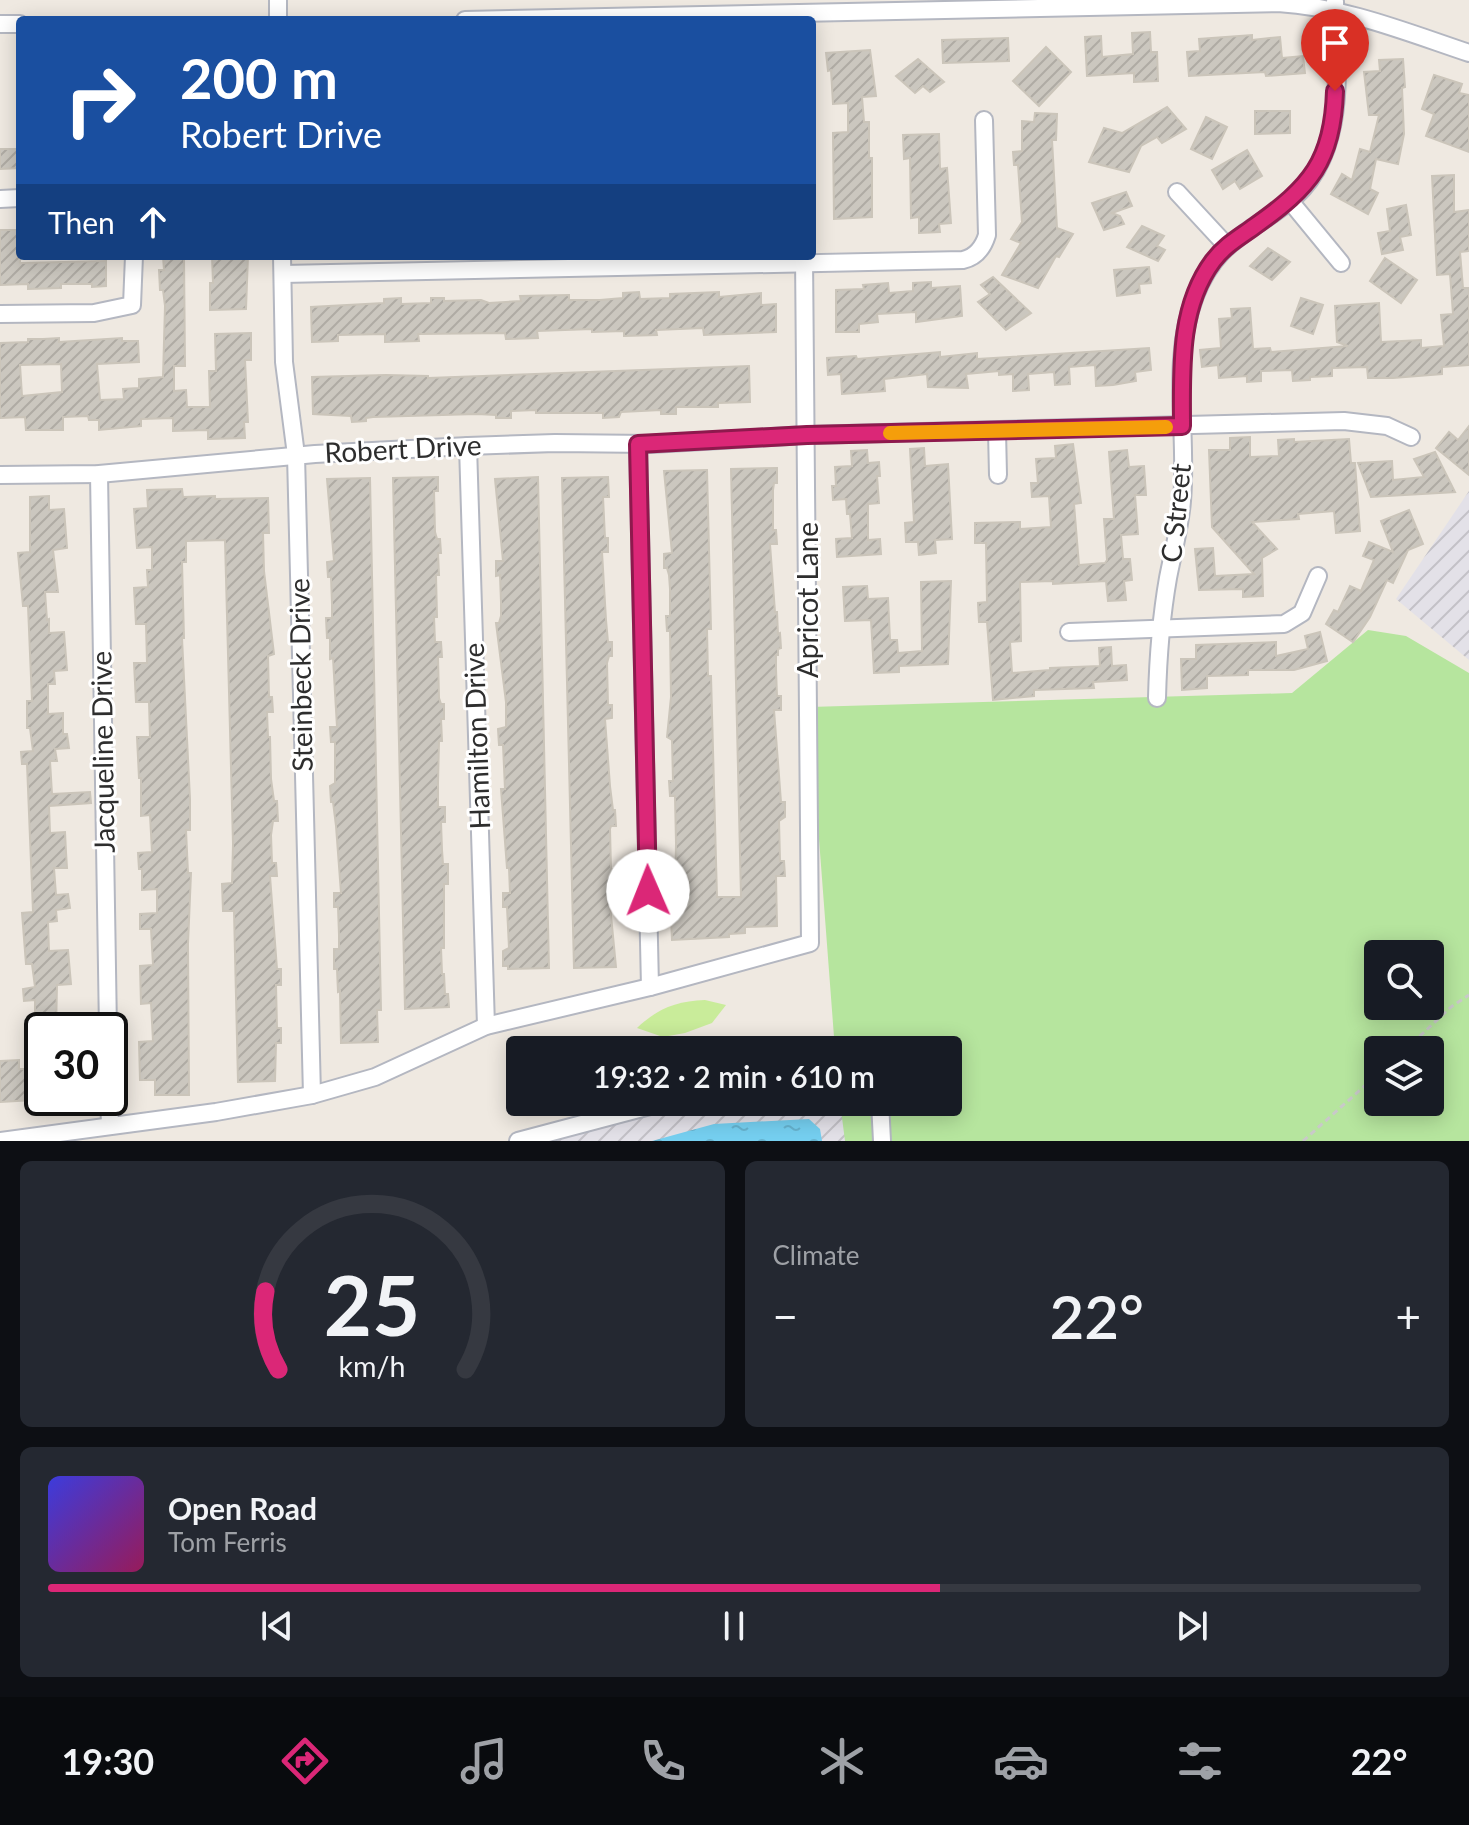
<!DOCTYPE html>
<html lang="en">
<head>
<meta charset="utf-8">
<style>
  :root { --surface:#171b24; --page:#242831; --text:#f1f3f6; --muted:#9ea1a6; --line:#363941; --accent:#db2777 }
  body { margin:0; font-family:Lato,sans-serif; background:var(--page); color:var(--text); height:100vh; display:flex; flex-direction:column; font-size:30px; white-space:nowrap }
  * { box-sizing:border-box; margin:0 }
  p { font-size:26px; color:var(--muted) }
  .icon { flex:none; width:44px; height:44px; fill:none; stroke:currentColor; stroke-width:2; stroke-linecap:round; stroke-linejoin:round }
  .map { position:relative; height:1141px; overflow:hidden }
  .sheet { display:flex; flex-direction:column; gap:20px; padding:20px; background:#0d0f14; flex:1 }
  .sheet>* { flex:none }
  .hud { position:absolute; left:16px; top:16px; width:800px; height:244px; border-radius:8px; box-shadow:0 4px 20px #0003; background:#1a4fa0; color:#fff; overflow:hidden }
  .fabs { position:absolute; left:1364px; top:940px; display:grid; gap:16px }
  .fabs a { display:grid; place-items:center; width:80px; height:80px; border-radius:8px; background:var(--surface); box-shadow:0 4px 20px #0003; font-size:40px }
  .speed { position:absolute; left:24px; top:1012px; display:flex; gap:16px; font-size:40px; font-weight:700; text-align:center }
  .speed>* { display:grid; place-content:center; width:104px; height:104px; border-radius:50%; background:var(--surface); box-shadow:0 4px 20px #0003; line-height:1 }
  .speed .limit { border:4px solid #111; border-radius:12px; background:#fff; color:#111 }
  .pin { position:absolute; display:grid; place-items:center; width:68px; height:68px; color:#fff; margin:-82px -34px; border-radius:50% 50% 50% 0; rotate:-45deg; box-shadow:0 0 8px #0007 }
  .pin .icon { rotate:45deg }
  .me { position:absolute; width:88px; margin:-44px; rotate:359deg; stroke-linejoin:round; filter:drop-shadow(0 0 6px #0008) }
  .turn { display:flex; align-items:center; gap:28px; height:168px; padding:0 32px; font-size:36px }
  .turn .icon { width:104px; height:104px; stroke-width:2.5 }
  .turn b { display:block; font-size:56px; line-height:68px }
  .then { display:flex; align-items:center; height:76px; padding:0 32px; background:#0003; gap:16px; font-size:30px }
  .big { font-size:60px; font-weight:600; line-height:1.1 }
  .sheet .tile { flex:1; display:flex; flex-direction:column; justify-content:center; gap:12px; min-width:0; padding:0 28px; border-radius:12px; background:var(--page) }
  .sheet .dial { align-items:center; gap:0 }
  .dial svg { height:208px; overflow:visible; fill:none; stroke:var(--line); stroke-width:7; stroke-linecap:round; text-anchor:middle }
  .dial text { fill:var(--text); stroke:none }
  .song { display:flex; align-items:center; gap:24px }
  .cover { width:96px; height:96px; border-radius:12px; background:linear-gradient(135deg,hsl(240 70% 55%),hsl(330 70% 35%)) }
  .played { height:8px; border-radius:4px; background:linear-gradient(90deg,var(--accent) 65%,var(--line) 65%) }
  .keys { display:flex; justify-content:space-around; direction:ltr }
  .heat { display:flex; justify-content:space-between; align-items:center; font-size:44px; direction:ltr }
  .sheet .tiles { flex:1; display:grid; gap:20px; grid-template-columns:1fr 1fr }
  .tile:last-child { grid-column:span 2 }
  .trip { position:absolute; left:506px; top:1036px; width:456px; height:80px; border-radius:8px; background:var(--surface); box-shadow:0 4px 20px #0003; font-weight:600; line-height:80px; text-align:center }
  .tab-bar { display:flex; height:128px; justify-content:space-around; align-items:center; background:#090b0e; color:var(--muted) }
  .tab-bar .icon { width:56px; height:56px }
  .tab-bar .current { color:var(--accent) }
  .tab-bar b { font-size:36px; color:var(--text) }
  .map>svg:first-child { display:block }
  .industrial { fill:url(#industrial-furrows) }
  .grass { fill:#b6e59e; fill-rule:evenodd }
  .pitch { fill:#c9ec9a }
  .water { fill:url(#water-ripples) }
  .building { fill:url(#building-hatch); stroke:#cbc5ba; stroke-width:2; fill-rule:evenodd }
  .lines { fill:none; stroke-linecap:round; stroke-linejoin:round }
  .minor-casing { stroke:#b4b7c1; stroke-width:20 }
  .path { stroke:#c9c9c9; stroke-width:3; stroke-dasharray:6 4; stroke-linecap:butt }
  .minor { stroke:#fff; stroke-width:16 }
  .route-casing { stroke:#8e194d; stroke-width:20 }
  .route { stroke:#db2777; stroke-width:14 }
  .slow { stroke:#f59e0b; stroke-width:14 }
  .labels { text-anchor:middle; stroke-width:6; stroke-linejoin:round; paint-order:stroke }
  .street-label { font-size:28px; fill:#2e2e2e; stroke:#fff }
</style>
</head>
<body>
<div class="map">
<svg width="1469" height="1141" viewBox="0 0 1469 1141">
  <defs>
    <pattern id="industrial-furrows" width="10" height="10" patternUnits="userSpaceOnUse" patternTransform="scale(2)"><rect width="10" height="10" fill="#e3e1e8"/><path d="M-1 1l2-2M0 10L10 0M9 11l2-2" fill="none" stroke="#c3c1c7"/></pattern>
    <pattern id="water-ripples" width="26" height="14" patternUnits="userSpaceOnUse" patternTransform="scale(2)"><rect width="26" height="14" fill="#75cff0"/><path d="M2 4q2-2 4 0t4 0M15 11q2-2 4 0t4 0" fill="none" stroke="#66b2ce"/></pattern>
    <pattern id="building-hatch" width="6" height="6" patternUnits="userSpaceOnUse" patternTransform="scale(2)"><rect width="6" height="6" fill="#cbc7bf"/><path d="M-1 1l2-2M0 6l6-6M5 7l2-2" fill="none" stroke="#afaba4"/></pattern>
  </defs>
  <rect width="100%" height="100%" fill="#efe9e1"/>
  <g class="industrial">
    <path d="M1469,491v169l-73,-61z"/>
    <path d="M707,1102h165l4,39h-338z"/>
  </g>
  <path class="grass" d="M1368,630l38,6 63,37v468h-624l-5,-39h108v-52h-113l-26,-343 483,-14zM1378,954h52v52h-52zM1378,1050h52v52h-52z"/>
  <path class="pitch" d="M705,1000l21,5 -14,18 -27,10 -22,4 -26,-9c21,-20 40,-27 68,-28z"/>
  <path class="water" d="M809,1119l11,10 2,12h-170l62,-17z"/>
  <g class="building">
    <path d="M1150,32l1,20h6l1,29 -24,1v-9l-47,3 -2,-39 16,-1 1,21 31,-3 -1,-21z"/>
    <path d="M1252,35v5l28,-3 2,21 21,-2 2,17 -39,3 -1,-4 -76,4 -2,-24 13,-1 -1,-12z"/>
    <path d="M1008,38l1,23 -66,2 -1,-23z"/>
    <path d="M1046,47l25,25 -32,34 -26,-25z"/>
    <path d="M870,50l6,46 -14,1 2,25h5v36h3v59l-38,2 -1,-86 15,-1v-29l-15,1 -2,-34 -3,1 -2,-18z"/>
    <path d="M918,59l26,23 -14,10 -7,-6 -8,7 -19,-17z"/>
    <path d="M1403,59l2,28 -3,1 2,46 -6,30 -22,-5 -6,30 8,4 -10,21 -37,-20 11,-20 10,6 8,-31 10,3 9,-37h-10l-5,-43 16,-1 -1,-11z"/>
    <path d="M1434,75l28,9 -3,9 10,2v57l-43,-16 8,-22 -12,-5z"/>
    <path d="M1167,107l19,22 -24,14 -5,-6 -16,9 -12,26 -40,-10 15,-34 18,5z"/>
    <path d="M1255,111h35v22l-35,1z"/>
    <path d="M1035,113l22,1 -1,26h-4l5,88 16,6 -14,23 -3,-1 -18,32 -36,-13 19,-32 -10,-4 11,-17 -4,-57h-4l-1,-13 9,-1v-30l12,1z"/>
    <path d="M1206,117l21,10 -15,32 -21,-10z"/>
    <path d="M939,134l1,35 7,-1 4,55 -12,1 1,8 -21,1v-16l-8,1 -1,-60 -6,1 -1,-24z"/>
    <path d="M0,149h20v19l-20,1z"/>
    <path d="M1247,150l15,26 -22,13 -5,-8 -12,8 -11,-19z"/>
    <path d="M1454,175v37l15,-2v41l-9,1 3,36h6v77l-27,2v7l-49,4h-25l-1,-11 -35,1v8l-22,1v3l-17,1 -1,-11 -31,1v10l-14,1v-6l-28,2 -1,-13 -16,2 -2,-17 21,-2 -2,-29 13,-1 -1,-9 19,-1 3,41 17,-1 1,4 77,-6 -11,-4 -2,-36 44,-3 2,39 40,-2v8l23,-2 -3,-31 12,-1 -3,-40 -13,1 -5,-99z"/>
    <path d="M1126,192l6,14 -20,7 8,3 4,8 -20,6 -12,-27z"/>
    <path d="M1406,205l5,30 -11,2 3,13 -21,4 -4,-21 12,-2 -3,-22z"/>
    <path d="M1142,226l22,10 -7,10 8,4 -7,11 -31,-14z"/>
    <path d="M0,230h20v33l86,-2v25l-14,1v-3h-31v4l-33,1v-5l-28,1z"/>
    <path d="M1268,248l22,14 -18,18 -22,-14z"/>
    <path d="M184,256l1,110h-11v25l12,-1 1,17h23l-1,-36h7l-1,-37 36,-1v27h-6l3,62h-4l1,16 -37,1v-9l-35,1v-13l-32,1v7l-42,4v-10h-10l-1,-4 -25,1v13h-37l-1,-13 -25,1v-75l28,-1v-3h15l16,-1v4l63,-4v3h16l1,21 -42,2 3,36 24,-1 -1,-10 16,-1v-9l24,-2 2,-71 -2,-16h-3l-1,-20h5l-1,-13zM61,364l1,28 -40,4 -2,-31z"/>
    <path d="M212,256h36l-2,53 -36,1v-27h3z"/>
    <path d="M1385,258l32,22 -16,23 -31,-22z"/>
    <path d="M1149,267l2,16 -12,1 1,9 -23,3 -3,-26z"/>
    <path d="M993,277l38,36 -25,17 -28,-28 12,-8 -9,-9z"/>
    <path d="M931,282v6l29,-2 2,30 -46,6v-10l-39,2 1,8 -19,2v8h-23v-42l28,-1 -1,-4 25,-2 1,10 24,-2v-8z"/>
    <path d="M639,292l1,7 30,-1v-4l49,-2v5l42,-4v12l15,-1v28l-72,3 -1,-7 -47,2 1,5 -33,1v-5l-32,1v-3l-55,2 1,7 -32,1 -1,-6 -87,1 1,7 -34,1v-8l-47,1v6l-26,1 -1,-35 73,-4v-4l17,-1v6l30,-1v-5h13v3l37,-1 8,3 32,-2 -1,-5 49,-1v5h31l23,-2v-5z"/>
    <path d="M1301,298l22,7 -10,29 -22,-8z"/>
    <path d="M1149,348l2,22 -16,2 1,9 -23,4 -17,1 -1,-21 -26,2 1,17 -15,1 -1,-13 -26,2 1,16 -16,1v-17l-14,1v-4l-33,3 2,14 -40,-1 -1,-13 -43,5 1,12 -43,3 -1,-20 -13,1 -1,-17 29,-2 1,3 83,-7v5l37,-4v6z"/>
    <path d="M749,366l1,36 -32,1v4h-42v7h-15v-4l-40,2 -2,5 -16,1v-5h-67v-3l-25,1v7h-15v-3l-19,-1 -104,3 -7,1v3l-14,1 -1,-6 -38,-2 -1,-37 74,-2 42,1v2z"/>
    <path d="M1469,426v49l-33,-27 13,-16 9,8z"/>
    <path d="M1250,437v20l29,-1 -1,-16 16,-1v3l55,-3 2,24h4l5,68 -24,2 -2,-22 -36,3 1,5 -47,3 25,27 -15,9 1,38 -20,1v-8l-44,1 -4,-41 18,-1 2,28 39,-2 -42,-47 -3,-77h21v-12z"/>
    <path d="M1073,444l8,59 -7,1 5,61 26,-2 2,-3 -3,-41h10l-5,-67 18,-2 2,17 15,-1 2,29h-11l3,39 -17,1 2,24h7l2,21 -8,1 2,19 -18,1 -2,-20 -53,3v-3l-33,1 1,59 -11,1 2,31 38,-3v-2l50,-2 -1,-18 12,-1 1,19 14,-1 1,15 -34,2 1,6 -60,2v6l-41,4 -6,-78h-8l-1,-19 9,-1 -1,-59h-11v-20l45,-1v7l31,-2 -2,-31 -17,1 -1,-14h7l-2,-24 20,-1 -1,-12z"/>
    <path d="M924,448l1,18 23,-2 4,75 -17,1 1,13 -17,2 -1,-13h-12l-1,-19 9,-1 -4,-73z"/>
    <path d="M867,450l1,13 11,-1 1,14h-3l2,27 -11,1v36l12,-1 1,15 -44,3 -1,-18 16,-1 -2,-24h-3l-1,-15 -13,1 -1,-14h4l-1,-19 17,-1 -1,-15z"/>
    <path d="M1435,452l20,40 -84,5 -13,-34 34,-2 1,19 31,-3 -10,-18z"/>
    <path d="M777,468v15h-3l-1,7v40h3l1,14h-7l5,68h2l1,22 2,-1 1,15 -3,1v6h-2v14l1,27h4v14h-7l7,92h4v15l-6,4 1,40h4l1,15h-9l1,50 -32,1v6l-16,1v3l-57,3 -2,-46h5l1,-51 -1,-47h-5l-1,-15h4l-1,-41 -5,-3 4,-40 -1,-66h-3l-1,-15h4v-27l-1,-14 -2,-7h-3v-14l8,-1 -8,-82 43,-1 4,159h-4l1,47h3l6,221h24l-10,-428z"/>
    <path d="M438,477v14h-4l1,41 2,7h3l1,14h-3l1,22h-3l1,42h-3l1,25h6l1,15h-4l1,41 2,6h3v15h-3l1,22h-3l-1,42v24h7v15h-4l1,28 1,14h5v20h-4v64h-3l1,26h2l1,20h3l1,13 -44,2 -12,-531z"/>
    <path d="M538,477l11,491 -41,1v-3h-5v-15l6,-3 -2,-41h-4v-14h7l-1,-25h-2l-6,-79h4l-2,-44h-4l-1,-16 8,-2v-25l-10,-79h3l2,-7v-14l-1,-27 -4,1v-15h7l-8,-82z"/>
    <path d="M608,477l1,20h-6l2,41h3v14h-6l4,68 2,22h4v14h-3l-2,7 1,42h4v13l-7,1 5,67 3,24h2l1,16h-5l-1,3 1,40h4v14l-7,1 8,83 -42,1 -12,-490z"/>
    <path d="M370,478l11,532h-4l1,32 -37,1 -1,-52 -2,1 -1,-23h-3v-20h5v-14l-1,-28h-4v-14h7l-5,-67 -3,-24h-2l-1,-16 5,-3v-41h-4l-1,-15h7l-4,-69 -3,1v-21h-3l-1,-20h6v-14l-1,-27h-3l-1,-15 7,-1 -7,-82z"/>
    <path d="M182,489l1,8 32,-1v3l53,-1 1,35h-6l1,38 10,83 -6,2 1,41h3l1,15h-6l1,25h2l1,42 3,22h3l1,20h-5l-2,14 1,28h4l1,13h-7l7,93h4v16h-5l1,43h4v15h-5l-1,38 -37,1 -4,-171h-11l-1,-27 10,-1 1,-39 -8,-304 -39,1v21h-4l2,76h-2l8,161v31h-4l2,43h3l-3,71 1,151h-34v-15h-15l-1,-38 14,-1 -2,-38 -10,1 -1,-38 13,-1 -2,-36h-11v-15l17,-1v-24l-15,1v-21h-3l-1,-16 14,-1 -2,-37 -9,1v-38h-2l-2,-41h13l-1,-35h-13l-2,-39h13l-1,-39h-10l-2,-36 14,-1 -1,-17h5v-23l-15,1 -3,-39 14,-1 -1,-18z"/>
    <path d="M49,496v14l15,-1 3,39 -14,2 5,42h-13l2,28 2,-1v14l15,-1 3,38 -13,1 1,13h-7v30l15,-1v21h4l2,14 -14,1 2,12h-7l2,33 38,-2 1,11 -42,3 1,27 15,-1 1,20 1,16h-13l2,27 12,-1 2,14 -14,2 1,11 -9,1 1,29 19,-1 3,34 -14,1 -1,45h-21v-30l-11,1 -1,-12 12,-2 -3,-23h-6l-4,-51 11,-1 -6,-148h-5l-1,-12 12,-1 -3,-23h-3v-27h5l-4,-95h-5l-5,-53 12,-1v-55z"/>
    <path d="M1409,510l14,34 -15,6 -15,33 -6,-3 -17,37 -17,25 -27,-18 8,-14 4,2 12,-26 11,5 13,-31 -11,-4 6,-14 24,10 -12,-31z"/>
    <path d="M951,581l-3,83 -49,2v6l-25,1 -3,-53 -26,1 -2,-34 24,-1 1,13 20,-1 2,42h7l1,13 24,-2 -1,-69z"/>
    <path d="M1320,632l7,29 -33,9h-46v5l-41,1v12l-25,2 -1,-31h15v-14l80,-3v14l32,-7 -3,-13z"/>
    <path d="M19,1060v9h13l1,31 -33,2v-41z"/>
  </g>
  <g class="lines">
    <defs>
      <g id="minor">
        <path d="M278,0v20"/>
        <path d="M465,20l813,-17c67,4 128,29 191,50"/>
        <path d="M0,24h20"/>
        <path d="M1177,192l49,53"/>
        <path d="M0,199l20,-1"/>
        <path d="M1290,201l51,62"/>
        <path d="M282,256l2,106 12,93 16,640"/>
        <path d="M283,274l680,-14c13,-3 20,-12 24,-25l-3,-115"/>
        <path d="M0,314l94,-1 38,-8 2,-49"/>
        <path d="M997,431l1,44"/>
        <path d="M638,444l12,543"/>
        <path d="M468,446l18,580"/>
        <path d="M99,474l9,556"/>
        <path d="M0,475l99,-1 216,-20 153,-8 87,-3 96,1 156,-9 537,-14 43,5 24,11"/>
        <path d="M1069,632l215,-8 18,-11 16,-37"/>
        <path d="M1157,698c1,-40 4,-80 11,-120 5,-26 12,-51 14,-77 6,-68 -12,-140 13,-205 20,-52 49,-60 91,-92 62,-46 51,-134 49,-202"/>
        <path d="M109,1098l1,27"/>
        <path d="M880,1102l2,39"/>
        <path d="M0,1141l216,-29 96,-17 63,-18 111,-51 164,-39 160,-44 -6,-687"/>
        <path d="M518,1141l147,-39"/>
      </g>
    </defs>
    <use href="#minor" class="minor-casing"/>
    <g class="path">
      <path d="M1405,1050l46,-43 18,-12"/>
      <path d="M1303,1141l75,-67"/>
    </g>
    <use href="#minor" class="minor"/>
  </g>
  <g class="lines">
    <defs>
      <path id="route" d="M648,891l-10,-447 169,-9 375,-9c0,-55 -4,-118 31,-165 12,-16 27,-24 42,-35 55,-39 78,-65 80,-135"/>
    </defs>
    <use href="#route" class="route-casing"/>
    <use href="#route" class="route"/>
    <path class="slow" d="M890,433l276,-6"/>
  </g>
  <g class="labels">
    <g class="street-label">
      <text transform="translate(403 449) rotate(-3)" y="10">Robert Drive</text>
      <text transform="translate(1176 513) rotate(-84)" y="10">C Street</text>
      <text transform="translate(808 600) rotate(-90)" y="10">Apricot Lane</text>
      <text transform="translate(301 675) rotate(-91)" y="10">Steinbeck Drive</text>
      <text transform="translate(477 736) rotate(-92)" y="10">Hamilton Drive</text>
      <text transform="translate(103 752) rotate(-91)" y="10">Jacqueline Drive</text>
    </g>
  </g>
</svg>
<div class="fabs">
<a><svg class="icon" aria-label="search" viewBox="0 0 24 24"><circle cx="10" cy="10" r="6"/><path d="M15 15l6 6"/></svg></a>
<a><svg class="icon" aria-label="layers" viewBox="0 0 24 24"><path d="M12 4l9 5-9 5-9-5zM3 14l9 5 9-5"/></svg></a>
</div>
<div class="speed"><div class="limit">30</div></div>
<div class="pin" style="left:1335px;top:91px;background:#d93025"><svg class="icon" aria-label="arrive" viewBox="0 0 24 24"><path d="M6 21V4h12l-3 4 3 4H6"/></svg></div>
<svg class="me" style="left:648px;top:891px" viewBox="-20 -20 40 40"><circle r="19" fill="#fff"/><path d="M0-13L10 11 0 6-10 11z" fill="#db2777"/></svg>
<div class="trip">19:32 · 2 min · 610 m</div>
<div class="hud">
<div class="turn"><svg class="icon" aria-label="right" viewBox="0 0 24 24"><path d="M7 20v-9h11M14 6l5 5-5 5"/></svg><div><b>200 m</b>Robert Drive</div></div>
<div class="then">Then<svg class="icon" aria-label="ahead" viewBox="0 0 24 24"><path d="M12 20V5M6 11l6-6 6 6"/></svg></div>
</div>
</div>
<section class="sheet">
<div class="tiles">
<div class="tile dial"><svg viewBox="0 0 100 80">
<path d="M14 69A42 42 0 1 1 86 69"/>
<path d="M14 69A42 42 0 0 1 9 39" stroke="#db2777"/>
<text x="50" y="56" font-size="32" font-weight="700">25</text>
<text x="50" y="72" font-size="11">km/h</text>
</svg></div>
<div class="tile"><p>Climate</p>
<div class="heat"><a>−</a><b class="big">22°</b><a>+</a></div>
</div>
<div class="tile">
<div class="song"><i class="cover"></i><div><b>Open Road</b><p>Tom Ferris</p></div></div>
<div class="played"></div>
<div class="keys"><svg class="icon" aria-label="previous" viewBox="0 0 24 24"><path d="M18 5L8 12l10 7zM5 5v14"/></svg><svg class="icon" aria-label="pause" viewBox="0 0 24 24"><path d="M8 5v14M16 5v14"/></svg><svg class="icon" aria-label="next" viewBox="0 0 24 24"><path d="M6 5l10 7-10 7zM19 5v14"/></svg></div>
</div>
</div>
</section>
<nav class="tab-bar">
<b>19:30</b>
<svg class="icon current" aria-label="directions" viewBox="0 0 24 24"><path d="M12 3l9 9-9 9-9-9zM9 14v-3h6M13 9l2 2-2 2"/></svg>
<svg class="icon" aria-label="music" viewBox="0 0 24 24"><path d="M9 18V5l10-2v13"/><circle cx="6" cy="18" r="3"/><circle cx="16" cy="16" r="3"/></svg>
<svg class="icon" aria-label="phone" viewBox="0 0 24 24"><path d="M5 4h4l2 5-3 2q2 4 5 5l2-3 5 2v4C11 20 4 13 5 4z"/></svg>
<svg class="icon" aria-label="climate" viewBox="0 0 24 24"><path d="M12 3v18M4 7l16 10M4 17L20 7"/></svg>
<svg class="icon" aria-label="car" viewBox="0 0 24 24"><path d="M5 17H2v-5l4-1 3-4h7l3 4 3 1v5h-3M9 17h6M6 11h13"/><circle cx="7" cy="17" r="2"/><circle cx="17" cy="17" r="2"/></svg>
<svg class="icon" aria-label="filters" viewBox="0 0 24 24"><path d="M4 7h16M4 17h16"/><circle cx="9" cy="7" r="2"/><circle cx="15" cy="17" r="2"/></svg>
<b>22°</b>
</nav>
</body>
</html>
